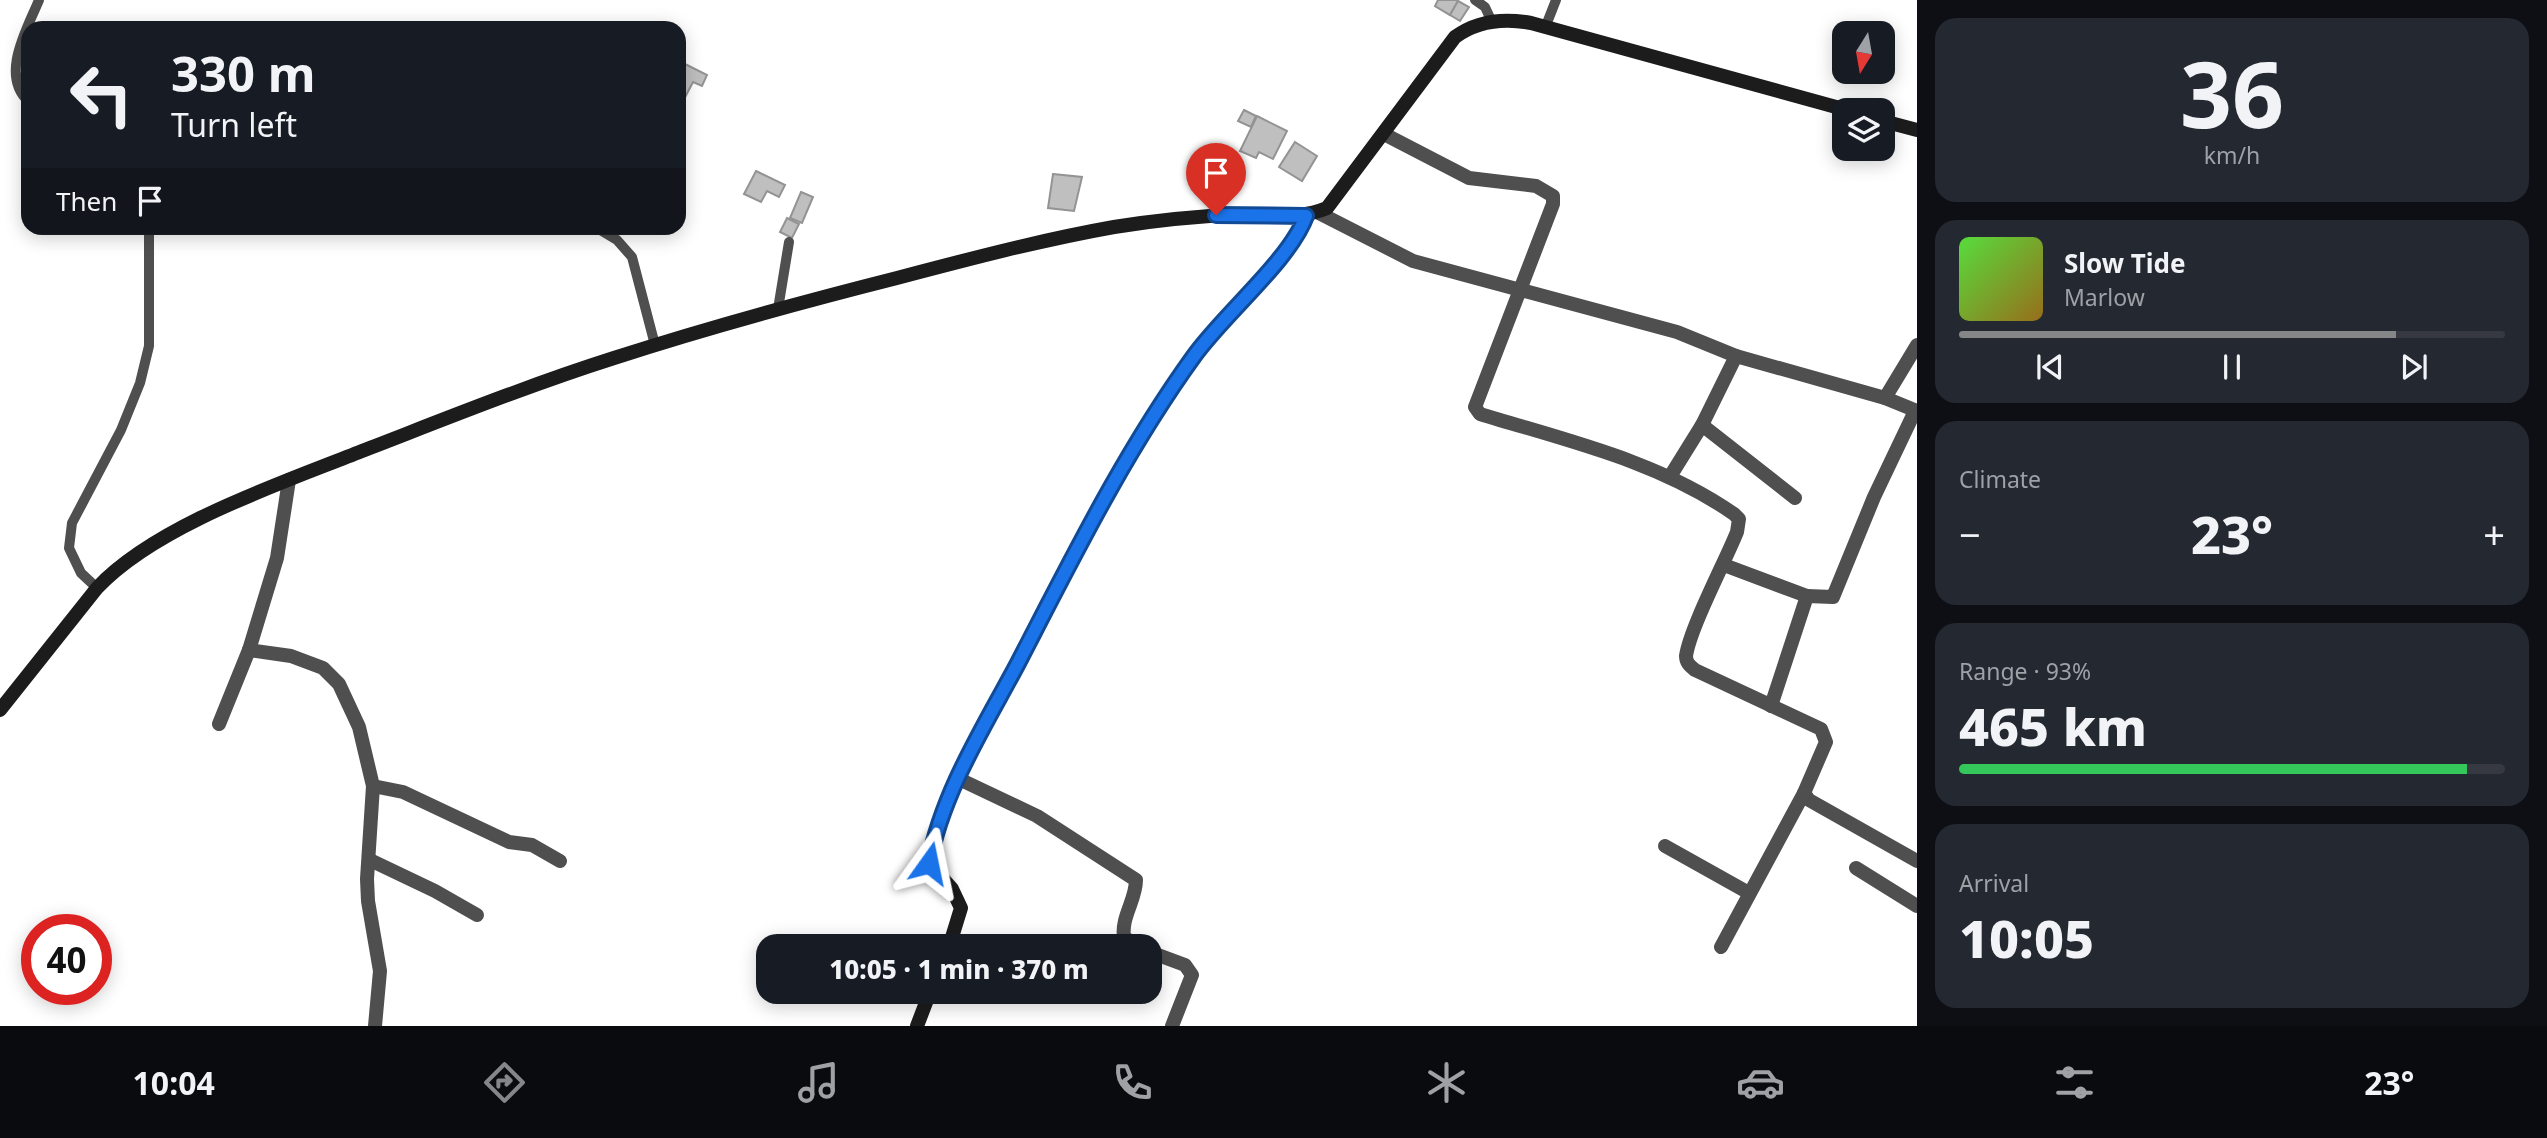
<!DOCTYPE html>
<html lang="en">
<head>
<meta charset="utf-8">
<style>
  :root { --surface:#171b24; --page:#242831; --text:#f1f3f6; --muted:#9ea1a6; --line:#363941; --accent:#858687 }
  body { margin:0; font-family:"Noto Sans",sans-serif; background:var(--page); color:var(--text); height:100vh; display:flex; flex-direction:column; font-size:26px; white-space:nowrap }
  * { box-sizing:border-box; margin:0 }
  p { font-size:23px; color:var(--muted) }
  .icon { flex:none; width:38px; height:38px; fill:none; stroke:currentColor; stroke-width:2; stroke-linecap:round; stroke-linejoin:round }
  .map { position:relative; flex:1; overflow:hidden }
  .details { display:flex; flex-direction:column; gap:18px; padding:18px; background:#0d0f14; width:630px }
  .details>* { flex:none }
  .banner { position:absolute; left:21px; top:21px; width:665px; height:214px; border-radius:21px; box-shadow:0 4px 18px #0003; background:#171b24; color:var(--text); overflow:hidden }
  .needle { width:46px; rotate:191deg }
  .buttons { position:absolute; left:1832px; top:21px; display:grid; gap:14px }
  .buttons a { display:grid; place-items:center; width:63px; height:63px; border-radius:14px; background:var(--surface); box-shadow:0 4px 18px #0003; font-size:35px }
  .speed { position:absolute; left:21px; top:914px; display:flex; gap:14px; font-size:35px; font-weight:700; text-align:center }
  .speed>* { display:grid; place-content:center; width:91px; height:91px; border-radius:50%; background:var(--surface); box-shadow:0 4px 18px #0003; line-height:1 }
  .speed .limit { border:10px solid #d22; background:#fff; color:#111 }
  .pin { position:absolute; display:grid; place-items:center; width:60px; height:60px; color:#fff; margin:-72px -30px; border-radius:50% 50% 50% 0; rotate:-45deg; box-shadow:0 0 7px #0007 }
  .pin .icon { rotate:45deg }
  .me { position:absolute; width:77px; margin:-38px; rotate:12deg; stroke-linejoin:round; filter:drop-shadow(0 0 5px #0008) }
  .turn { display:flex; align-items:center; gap:24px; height:147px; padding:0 35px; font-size:32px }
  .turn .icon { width:91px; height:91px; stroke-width:2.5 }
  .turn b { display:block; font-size:49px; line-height:60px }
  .then { display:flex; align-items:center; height:66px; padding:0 35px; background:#0003; gap:14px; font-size:26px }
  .big { font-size:52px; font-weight:800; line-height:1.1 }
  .details .widget { flex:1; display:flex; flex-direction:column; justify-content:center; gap:10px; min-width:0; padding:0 24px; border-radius:21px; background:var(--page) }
  .details .dial { align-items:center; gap:0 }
  .dial b { font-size:91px; line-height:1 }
  .song { display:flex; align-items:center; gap:21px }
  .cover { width:84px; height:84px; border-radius:10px; background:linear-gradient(135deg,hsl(110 70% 55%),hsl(40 70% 35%)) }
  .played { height:7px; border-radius:4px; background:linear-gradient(90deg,var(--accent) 80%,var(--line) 80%) }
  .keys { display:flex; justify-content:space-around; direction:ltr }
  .heat { display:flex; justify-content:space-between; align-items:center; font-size:38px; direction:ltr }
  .charge { height:10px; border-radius:5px; background:linear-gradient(90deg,#34c759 93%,var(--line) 0) }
  .trip { position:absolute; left:756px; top:934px; width:406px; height:70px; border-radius:21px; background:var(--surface); box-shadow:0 4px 18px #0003; font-weight:800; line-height:70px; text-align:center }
  .dock { display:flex; height:112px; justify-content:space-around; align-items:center; background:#090b0e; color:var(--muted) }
  .dock .icon { width:49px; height:49px }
  .dock .selected { color:var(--accent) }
  .dock b { font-size:32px; color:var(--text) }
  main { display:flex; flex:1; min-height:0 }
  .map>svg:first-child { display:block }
  .building { fill:#bfbfbf; stroke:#939393; stroke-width:2 }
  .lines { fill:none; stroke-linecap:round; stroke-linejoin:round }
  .lane { stroke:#4f4f4f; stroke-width:10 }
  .street { stroke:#4f4f4f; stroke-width:14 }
  .secondary { stroke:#1c1c1c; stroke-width:14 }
  .route-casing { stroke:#114b97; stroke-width:18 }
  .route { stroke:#1a73e8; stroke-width:12 }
</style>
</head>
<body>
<main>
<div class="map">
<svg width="1917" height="1026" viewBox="0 0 1917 1026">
  <rect width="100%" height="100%" fill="#fff"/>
  <g class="building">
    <path d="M1438,0h19l1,1 -8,14 -15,-9z"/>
    <path d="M1458,1l11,6 -9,14 -10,-6z"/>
    <path d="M679,61l28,14 -5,11 -9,-4 -13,25z"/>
    <path d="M1244,110l12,6 -5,11 -13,-6z"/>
    <path d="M1257,116l30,15 -14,28 -14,-7 -3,6 -16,-7z"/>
    <path d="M1295,142l22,14 -15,25 -23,-14z"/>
    <path d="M756,171l29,14 -6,12 -12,-6 -6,11 -17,-8z"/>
    <path d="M1053,174l29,3 -8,34 -26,-3z"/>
    <path d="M801,192l12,5 -11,26 -12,-5z"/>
    <path d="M787,218l12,6 -7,14 -12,-6z"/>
  </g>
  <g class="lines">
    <g class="lane">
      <path d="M1475,0l10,7 7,15"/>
      <path d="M1545,28l11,-28"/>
      <path d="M28,101c-28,-26 -1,-72 11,-101"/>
      <path d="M597,228l20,12 15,17 23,88"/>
      <path d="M778,309l11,-67"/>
      <path d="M97,588l-16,-15 -12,-25 3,-25 49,-93 19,-47 9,-37v-118"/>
    </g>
    <g class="street">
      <path d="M1384,134l85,44 67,8 17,10v8l-78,203 5,7c88,27 178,47 254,100l5,5 -2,13c-12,30 -47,96 -51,124 0,7 4,10 9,14l126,59 5,13 -22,51 5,7 108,61"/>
      <path d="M1317,212l96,49 264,71 59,24 149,42 32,13"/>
      <path d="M1885,398l32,-53"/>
      <path d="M1702,425l93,73"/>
      <path d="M1671,475l31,-50 34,-69"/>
      <path d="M1724,565l83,31"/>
      <path d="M249,650l42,6 32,12 16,16 20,43 14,59 -6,93 1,22 12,70 -5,55"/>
      <path d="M1771,706l36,-110 26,1 41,-100 41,-86"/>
      <path d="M219,724l30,-74 28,-92 12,-78"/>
      <path d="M959,779l78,37 99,64c0,20 -15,37 -12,57l14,10"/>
      <path d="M373,786l30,6 106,50 23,3 28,16"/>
      <path d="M1665,846l84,47"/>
      <path d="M370,860l65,31 42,24"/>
      <path d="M1856,868l61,38"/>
      <path d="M1721,947l83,-154"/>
      <path d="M1150,952l35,13 7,10 -20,51"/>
    </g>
    <g class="secondary">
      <path d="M1883,121l34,9"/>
      <path d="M0,710l97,-122c59,-63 185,-105 265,-137 83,-32 167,-66 252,-93 93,-30 188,-56 283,-80 72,-19 144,-38 217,-51 43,-7 86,-11 130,-13 29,-1 55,6 83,-6l128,-171c22,-16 49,-19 76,-14l316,87"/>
      <path d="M949,947l12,-39 -9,-19 -23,-26c13,-71 57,-139 90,-203 55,-104 106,-208 175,-304 30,-42 96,-96 112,-140"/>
      <path d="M917,1026l13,-34"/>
    </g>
  </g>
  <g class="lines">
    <defs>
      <path id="route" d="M929,863c13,-70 55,-136 88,-198 55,-106 107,-212 177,-309 30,-42 96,-96 112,-140l-90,-1"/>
    </defs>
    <use href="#route" class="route-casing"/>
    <use href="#route" class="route"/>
  </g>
</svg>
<div class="buttons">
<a><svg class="needle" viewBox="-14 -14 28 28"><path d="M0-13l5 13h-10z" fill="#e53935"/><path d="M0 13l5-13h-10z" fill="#9ea1a6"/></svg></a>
<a><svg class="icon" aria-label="layers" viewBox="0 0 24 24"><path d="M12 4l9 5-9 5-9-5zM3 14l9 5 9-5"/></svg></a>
</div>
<div class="speed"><div class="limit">40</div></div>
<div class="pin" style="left:1216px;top:215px;background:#d93025"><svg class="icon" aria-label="arrive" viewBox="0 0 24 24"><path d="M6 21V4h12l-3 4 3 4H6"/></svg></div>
<svg class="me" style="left:929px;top:863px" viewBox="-20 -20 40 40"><path d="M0-17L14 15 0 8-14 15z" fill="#1a73e8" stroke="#fff" stroke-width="4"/></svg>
<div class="trip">10:05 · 1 min · 370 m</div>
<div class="banner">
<div class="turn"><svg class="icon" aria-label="left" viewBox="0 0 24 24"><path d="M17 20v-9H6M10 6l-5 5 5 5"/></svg><div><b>330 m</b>Turn left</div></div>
<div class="then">Then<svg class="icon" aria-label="arrive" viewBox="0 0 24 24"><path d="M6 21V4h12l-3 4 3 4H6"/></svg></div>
</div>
</div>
<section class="details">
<div class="widget dial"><b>36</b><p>km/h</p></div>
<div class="widget">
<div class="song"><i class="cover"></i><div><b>Slow Tide</b><p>Marlow</p></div></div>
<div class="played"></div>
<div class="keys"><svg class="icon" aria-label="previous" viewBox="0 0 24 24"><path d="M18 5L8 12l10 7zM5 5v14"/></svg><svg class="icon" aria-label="pause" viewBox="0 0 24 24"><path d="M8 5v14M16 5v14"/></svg><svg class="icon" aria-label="next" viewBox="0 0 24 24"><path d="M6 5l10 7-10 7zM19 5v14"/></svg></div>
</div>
<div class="widget"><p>Climate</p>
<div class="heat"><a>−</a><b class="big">23°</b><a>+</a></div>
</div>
<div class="widget"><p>Range · 93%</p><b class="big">465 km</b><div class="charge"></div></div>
<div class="widget"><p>Arrival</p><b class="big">10:05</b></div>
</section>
</main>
<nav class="dock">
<b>10:04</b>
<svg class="icon selected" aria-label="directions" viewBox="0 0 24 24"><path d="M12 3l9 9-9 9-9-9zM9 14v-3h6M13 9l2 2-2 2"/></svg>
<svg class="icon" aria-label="music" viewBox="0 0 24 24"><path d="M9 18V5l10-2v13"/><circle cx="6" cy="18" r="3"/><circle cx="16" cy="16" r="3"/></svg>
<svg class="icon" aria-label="phone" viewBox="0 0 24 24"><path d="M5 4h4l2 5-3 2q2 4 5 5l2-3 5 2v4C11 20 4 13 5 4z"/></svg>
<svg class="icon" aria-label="climate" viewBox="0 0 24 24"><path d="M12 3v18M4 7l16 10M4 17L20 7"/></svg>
<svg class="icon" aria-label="car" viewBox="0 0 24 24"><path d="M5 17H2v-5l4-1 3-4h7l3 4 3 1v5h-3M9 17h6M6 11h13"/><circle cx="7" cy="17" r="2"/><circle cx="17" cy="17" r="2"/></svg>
<svg class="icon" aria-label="filters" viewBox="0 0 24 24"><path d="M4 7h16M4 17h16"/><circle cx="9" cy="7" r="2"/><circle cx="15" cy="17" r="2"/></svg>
<b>23°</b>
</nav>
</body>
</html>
